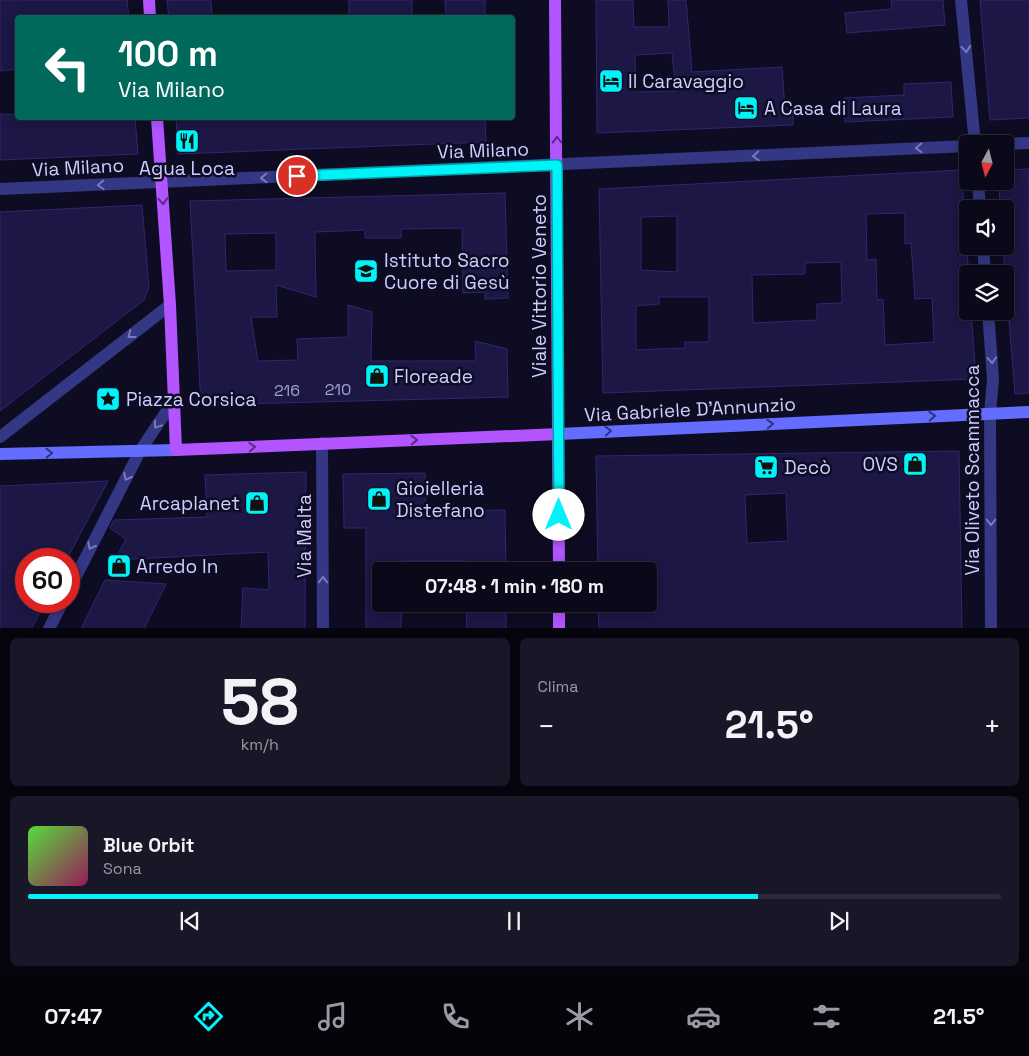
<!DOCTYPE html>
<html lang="it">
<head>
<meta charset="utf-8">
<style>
  :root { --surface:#0a091a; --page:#181727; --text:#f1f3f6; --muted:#999aa2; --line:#2a2a39; --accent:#00f3f8 }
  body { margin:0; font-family:"Space Grotesk",sans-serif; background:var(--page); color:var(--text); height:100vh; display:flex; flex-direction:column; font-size:19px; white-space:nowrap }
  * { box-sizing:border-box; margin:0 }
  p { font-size:16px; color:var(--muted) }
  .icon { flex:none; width:28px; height:28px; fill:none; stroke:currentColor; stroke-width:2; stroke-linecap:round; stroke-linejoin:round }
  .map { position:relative; height:628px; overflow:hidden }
  .panel { display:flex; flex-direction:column; gap:10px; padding:10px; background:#06050e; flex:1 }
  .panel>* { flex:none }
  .hud { position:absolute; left:15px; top:15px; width:500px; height:105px; border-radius:5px; box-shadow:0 2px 12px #0003,0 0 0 1px var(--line); background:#00695c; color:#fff; overflow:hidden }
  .needle { width:32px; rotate:187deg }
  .tools { position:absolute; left:959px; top:135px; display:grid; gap:10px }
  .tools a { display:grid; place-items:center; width:55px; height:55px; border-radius:5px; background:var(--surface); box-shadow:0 2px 12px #0003,0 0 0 1px var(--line); font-size:25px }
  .speed { position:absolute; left:15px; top:548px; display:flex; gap:10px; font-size:25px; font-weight:700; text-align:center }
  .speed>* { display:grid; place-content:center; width:65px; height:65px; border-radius:50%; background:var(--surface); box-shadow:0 2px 12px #0003,0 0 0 1px var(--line); line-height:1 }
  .speed .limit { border:8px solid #d22; background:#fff; color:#111 }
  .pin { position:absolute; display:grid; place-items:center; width:42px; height:42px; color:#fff; margin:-21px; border:2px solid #fff; border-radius:50%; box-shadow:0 1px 5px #0007 }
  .me { position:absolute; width:55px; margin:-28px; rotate:0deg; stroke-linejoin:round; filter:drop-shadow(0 0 4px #0008) }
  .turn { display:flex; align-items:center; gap:18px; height:105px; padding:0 20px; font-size:22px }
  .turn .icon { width:65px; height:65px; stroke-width:2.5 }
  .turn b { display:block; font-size:35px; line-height:42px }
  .big { font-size:38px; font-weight:800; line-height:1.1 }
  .panel .card { flex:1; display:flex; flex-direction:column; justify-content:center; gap:8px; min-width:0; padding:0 18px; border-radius:8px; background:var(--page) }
  .panel .dial { align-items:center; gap:0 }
  .dial b { font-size:65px; line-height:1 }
  .song { display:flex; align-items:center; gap:15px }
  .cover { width:60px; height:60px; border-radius:8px; background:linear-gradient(135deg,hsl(110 70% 55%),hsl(330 70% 35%)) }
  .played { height:5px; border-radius:2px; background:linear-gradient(90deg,var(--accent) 75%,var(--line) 75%) }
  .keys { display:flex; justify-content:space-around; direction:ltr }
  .heat { display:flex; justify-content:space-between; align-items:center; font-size:28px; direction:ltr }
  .panel .tiles { flex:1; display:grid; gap:10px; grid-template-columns:1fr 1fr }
  .card:last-child { grid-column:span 2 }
  .trip { position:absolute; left:372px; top:562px; width:285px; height:50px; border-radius:5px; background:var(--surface); box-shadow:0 2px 12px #0003,0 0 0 1px var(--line); font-weight:800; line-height:50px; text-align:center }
  .tab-bar { display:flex; height:80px; justify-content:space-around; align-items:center; background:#04040a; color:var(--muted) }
  .tab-bar .icon { width:35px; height:35px }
  .tab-bar .selected { color:var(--accent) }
  .tab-bar b { font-size:22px; color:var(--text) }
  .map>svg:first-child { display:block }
  .building { fill:#1c1744; stroke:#302772; fill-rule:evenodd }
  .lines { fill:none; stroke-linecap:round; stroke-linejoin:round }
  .minor { stroke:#343784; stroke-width:12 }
  .tertiary { stroke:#343784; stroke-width:12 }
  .secondary { stroke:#646dff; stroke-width:12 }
  .primary { stroke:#b254ff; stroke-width:12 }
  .oneway { stroke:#7a7abb }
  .oneway2 { stroke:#582c85 }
  .oneway3 { stroke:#30337a }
  .route-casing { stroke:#009ea1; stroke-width:12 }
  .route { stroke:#00f3f8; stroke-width:9 }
  .labels { text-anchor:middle; stroke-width:5; stroke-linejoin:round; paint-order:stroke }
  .number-label { font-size:16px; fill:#a2a0d0 }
  .poi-label { font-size:19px; fill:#cfcdff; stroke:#0e0c22; text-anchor:start }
  .street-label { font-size:19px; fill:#cfcdff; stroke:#0e0c22 }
</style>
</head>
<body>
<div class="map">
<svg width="1029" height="629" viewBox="0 0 1029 629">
  <rect width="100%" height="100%" fill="#0e0c22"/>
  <g class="building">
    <path d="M0,0h127l2,18h-111v51l-18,2z"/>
    <path d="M167,0h44l1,18h-43z"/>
    <path d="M349,0h63v15l-63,3z"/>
    <path d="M445,0h40v18h-39z"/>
    <path d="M596,0h37l1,27h35l-1,-27h18l6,72 90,-5 3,41h8v17l-196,8zM672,53l4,38 -40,1 -1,-37z"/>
    <path d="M891,0h52l2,25 -98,8 -2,-20 47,-4z"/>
    <path d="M980,0h49v118l-39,2z"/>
    <path d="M951,82l2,35 -108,5 -1,-24 60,-3v-11z"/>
    <path d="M0,114l18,1v3h117l3,36 -138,6z"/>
    <path d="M176,118h309l1,24 -308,12z"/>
    <path d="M1029,169v224l-14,1 -12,-148 2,-37h-5l-1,-28h6v-11z"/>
    <path d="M961,170l7,95v46h3l5,68 -373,14 -4,-204zM905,213v31l6,-1 4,56 17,-1 2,44 -49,3 -2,-46 -6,1 -1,-41 -9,1 -1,-46zM677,216v56l-36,-2v-53zM841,262l1,41 -25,1v16l-64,3 -1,-48 53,-1v-11zM659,297h50v45h-24v6l-49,2v-44l23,-2z"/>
    <path d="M505,193l3,105 -23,1v-7l-22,1 -1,-65 -61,1v9h-36v-8l-50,2 1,65 -40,-12 1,32h-26l7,44 40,-1 -1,-21 51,-2v-32l24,7 -1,49h105l-1,-20 32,8 1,48 -307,8 -11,-204zM276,233v37l-50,1 -1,-37z"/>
    <path d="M142,205l7,82 -5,13 -144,111v-199z"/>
    <path d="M959,451l3,178h-363l-1,-25h51v-33h-51l-2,-115zM786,493l2,48 -41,2 -2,-48z"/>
    <path d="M306,472l-1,157h-64l2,-41 26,2 -1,-38 -153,8 11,-21 -16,-11 4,-8 93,-3 -2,-42z"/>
    <path d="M425,473l1,38 79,-1 1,61h-40v-10h-65v10h-20v33h20v25h-35v-101h-22l-1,-54z"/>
    <path d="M108,481l-41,78h-41v42h20l-15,28h-31v-143z"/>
    <path d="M105,580l61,4 -22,45h-63z"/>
    <path d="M466,604h40v25h-39z"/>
  </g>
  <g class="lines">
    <g class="minor">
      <path d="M961,0l14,144"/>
      <path d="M1005,144l24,-1"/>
      <path d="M978,181l2,28"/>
      <path d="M0,189l968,-43"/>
      <path d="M983,246l2,28"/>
      <path d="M988,311l5,68 -3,34 1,216"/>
      <path d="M322,443l1,186"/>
      <path d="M69,590l71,-139 34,-51"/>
      <path d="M49,629l14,-28"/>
    </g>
    <path class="tertiary" d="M0,437l170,-132"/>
    <g class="secondary">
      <path d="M559,434l470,-22"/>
      <path d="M0,454l176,-4"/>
    </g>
    <g class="primary">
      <path d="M149,0l1,18"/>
      <path d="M555,0l4,571"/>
      <path d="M157,118l13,187 6,145 383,-16"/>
      <path d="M559,629v-25"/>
    </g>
  </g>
  <defs><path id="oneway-chevron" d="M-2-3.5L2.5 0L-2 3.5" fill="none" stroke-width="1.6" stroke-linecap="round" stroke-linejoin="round" transform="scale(1.25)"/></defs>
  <g class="oneway">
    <use href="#oneway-chevron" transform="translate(966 49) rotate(85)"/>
    <use href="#oneway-chevron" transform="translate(919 148) rotate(177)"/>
    <use href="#oneway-chevron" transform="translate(756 156) rotate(177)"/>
    <use href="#oneway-chevron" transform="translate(264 178) rotate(178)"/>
    <use href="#oneway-chevron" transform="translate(101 185) rotate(177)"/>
    <use href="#oneway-chevron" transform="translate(131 335) rotate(143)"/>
    <use href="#oneway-chevron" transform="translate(992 360) rotate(86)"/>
    <use href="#oneway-chevron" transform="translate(157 425) rotate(124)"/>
    <use href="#oneway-chevron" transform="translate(127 477) rotate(117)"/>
    <use href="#oneway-chevron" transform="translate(991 522) rotate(90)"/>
    <use href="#oneway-chevron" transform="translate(91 546) rotate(117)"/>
    <use href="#oneway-chevron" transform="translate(323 580) rotate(-90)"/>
  </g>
  <g class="oneway2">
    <use href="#oneway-chevron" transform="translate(557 140) rotate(-91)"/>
    <use href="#oneway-chevron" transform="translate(163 201) rotate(86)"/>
    <use href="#oneway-chevron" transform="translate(414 440) rotate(-2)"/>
    <use href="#oneway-chevron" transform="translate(252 447) rotate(-3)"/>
  </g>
  <g class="oneway3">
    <use href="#oneway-chevron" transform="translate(932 416) rotate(-3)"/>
    <use href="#oneway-chevron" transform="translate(770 424) rotate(-3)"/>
    <use href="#oneway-chevron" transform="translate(608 431) rotate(-3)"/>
    <use href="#oneway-chevron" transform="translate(49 453) rotate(-1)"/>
  </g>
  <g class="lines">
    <defs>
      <path id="route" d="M297,176l260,-11 2,350"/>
    </defs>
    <use href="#route" class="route-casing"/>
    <use href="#route" class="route"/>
  </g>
  <defs>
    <symbol id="hotel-square" viewBox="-11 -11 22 22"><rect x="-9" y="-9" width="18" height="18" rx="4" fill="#00f3f8" stroke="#0e0c22"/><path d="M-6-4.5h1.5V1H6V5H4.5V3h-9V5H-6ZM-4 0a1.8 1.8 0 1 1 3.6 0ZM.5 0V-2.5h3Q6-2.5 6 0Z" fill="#111"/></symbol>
    <symbol id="restaurant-square" viewBox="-11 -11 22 22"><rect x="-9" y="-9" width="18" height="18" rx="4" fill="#00f3f8" stroke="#0e0c22"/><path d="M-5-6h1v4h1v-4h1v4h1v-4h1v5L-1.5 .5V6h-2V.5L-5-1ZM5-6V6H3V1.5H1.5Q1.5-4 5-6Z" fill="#111"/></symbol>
    <symbol id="school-square" viewBox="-11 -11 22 22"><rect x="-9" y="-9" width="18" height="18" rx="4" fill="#00f3f8" stroke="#0e0c22"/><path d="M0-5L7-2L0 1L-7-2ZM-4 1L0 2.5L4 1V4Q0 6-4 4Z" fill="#111"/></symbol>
    <symbol id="shop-square" viewBox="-11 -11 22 22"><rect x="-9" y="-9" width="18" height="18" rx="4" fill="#00f3f8" stroke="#0e0c22"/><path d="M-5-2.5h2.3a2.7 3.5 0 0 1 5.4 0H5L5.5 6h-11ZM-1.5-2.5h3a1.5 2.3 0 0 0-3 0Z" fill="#111"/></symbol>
    <symbol id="sight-square" viewBox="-11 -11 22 22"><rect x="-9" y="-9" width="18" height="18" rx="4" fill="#00f3f8" stroke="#0e0c22"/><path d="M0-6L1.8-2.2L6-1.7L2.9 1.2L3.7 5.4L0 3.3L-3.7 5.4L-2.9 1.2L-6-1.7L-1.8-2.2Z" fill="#111"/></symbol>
    <symbol id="supermarket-square" viewBox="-11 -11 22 22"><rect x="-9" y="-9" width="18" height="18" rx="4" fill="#00f3f8" stroke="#0e0c22"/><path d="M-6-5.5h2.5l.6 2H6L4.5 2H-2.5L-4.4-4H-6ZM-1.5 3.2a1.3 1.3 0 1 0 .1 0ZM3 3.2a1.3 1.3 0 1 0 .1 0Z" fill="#111"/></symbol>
  </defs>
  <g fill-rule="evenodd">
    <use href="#hotel-square" x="597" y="67" width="28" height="28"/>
    <use href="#hotel-square" x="732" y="94" width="28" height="28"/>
    <use href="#restaurant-square" x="173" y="127" width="28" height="28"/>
    <use href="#school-square" x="352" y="257" width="28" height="28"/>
    <use href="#shop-square" x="363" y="362" width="28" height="28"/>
    <use href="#sight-square" x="94" y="385" width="28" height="28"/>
    <use href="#shop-square" x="901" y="450" width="28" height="28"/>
    <use href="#supermarket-square" x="752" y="453" width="28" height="28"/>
    <use href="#shop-square" x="365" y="485" width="28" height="28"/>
    <use href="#shop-square" x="243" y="489" width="28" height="28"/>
    <use href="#shop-square" x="105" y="552" width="28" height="28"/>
  </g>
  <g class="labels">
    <g class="number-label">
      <text x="338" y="395">210</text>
      <text x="287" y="396">216</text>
    </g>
    <g class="poi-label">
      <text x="628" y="88">Il Caravaggio</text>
      <text x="764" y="115">A Casa di Laura</text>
      <text x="187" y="175" text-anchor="middle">Agua Loca</text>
      <text x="384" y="267">Istituto Sacro<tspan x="384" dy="22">Cuore di Gesù</tspan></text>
      <text x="394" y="383">Floreade</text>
      <text x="126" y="406">Piazza Corsica</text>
      <text x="898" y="471" text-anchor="end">OVS</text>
      <text x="784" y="474">Decò</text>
      <text x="396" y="495">Gioielleria<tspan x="396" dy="22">Distefano</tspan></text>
      <text x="240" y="510" text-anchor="end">Arcaplanet</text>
      <text x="136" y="573">Arredo In</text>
    </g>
    <g class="street-label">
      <text transform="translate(483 150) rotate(-2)" y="7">Via Milano</text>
      <text transform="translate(78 167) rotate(-3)" y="7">Via Milano</text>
      <text transform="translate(539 286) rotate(-90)" y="7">Viale Vittorio Veneto</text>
      <text transform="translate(690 409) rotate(-3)" y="7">Via Gabriele D'Annunzio</text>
      <text transform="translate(972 470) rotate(-90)" y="7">Via Oliveto Scammacca</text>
      <text transform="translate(304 536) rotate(-90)" y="7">Via Malta</text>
    </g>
  </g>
</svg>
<div class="tools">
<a><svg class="needle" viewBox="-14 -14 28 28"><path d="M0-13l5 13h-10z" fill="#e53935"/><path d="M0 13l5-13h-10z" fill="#999aa2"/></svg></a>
<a><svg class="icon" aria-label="sound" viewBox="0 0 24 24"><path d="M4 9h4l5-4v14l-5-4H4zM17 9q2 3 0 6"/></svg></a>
<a><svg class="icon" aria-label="layers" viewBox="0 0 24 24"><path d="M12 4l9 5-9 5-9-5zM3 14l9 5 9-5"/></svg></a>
</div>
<div class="speed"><div class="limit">60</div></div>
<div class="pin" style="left:297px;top:176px;background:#d93025"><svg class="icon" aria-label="arrive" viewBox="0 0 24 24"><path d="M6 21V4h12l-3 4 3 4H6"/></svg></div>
<svg class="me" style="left:559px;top:515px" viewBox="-20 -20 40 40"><circle r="19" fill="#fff"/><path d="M0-13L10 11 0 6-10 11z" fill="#00f3f8"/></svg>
<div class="trip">07:48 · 1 min · 180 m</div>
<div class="hud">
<div class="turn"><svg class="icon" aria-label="left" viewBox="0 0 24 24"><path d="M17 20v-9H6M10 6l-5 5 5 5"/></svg><div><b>100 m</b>Via Milano</div></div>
</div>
</div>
<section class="panel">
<div class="tiles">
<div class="card dial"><b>58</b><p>km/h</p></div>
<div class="card"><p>Clima</p>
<div class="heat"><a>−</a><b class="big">21.5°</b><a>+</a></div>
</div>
<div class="card">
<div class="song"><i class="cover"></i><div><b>Blue Orbit</b><p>Sona</p></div></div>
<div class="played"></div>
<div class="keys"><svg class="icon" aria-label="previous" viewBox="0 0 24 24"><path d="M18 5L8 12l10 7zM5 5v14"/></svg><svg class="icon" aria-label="pause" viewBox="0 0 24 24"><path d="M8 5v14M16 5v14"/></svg><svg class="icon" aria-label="next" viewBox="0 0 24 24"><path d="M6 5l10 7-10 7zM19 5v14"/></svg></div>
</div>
</div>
</section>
<nav class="tab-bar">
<b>07:47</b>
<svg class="icon selected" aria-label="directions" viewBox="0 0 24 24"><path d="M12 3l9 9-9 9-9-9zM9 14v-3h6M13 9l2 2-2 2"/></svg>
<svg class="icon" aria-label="music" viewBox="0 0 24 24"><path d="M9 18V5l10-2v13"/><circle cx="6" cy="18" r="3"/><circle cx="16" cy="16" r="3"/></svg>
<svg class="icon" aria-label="phone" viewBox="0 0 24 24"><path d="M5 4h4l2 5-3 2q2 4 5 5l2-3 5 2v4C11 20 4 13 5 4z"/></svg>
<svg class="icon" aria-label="climate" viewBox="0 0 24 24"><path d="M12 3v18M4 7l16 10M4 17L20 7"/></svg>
<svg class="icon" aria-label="car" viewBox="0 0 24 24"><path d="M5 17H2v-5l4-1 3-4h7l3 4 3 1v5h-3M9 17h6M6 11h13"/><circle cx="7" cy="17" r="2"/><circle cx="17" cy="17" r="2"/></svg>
<svg class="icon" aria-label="filters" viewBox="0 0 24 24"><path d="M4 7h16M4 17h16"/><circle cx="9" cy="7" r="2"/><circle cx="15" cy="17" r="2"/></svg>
<b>21.5°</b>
</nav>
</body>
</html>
